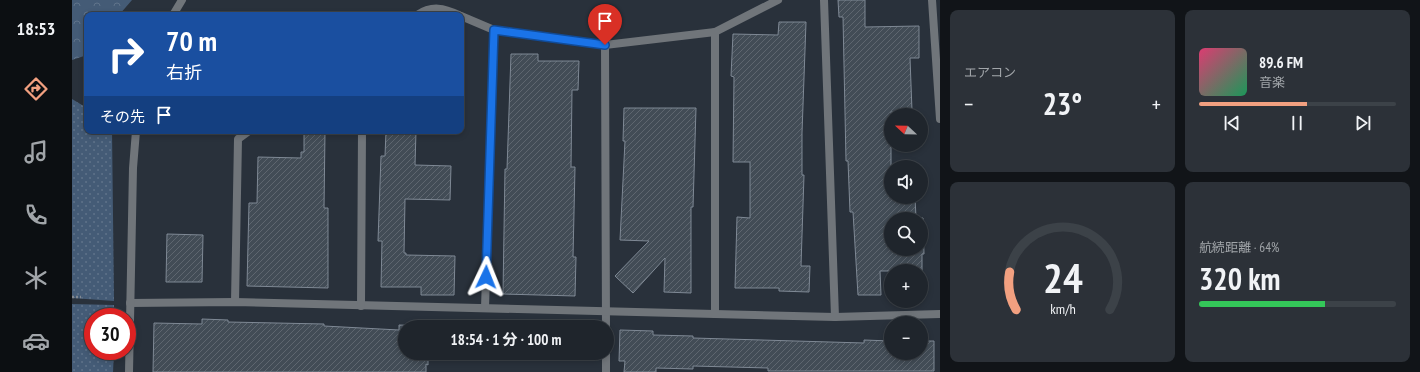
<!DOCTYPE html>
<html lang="ja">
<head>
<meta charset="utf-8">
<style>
  :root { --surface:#1f252c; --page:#2c3138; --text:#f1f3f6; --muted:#a1a5a9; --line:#3c4248; --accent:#f2a080 }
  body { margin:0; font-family:"PT Sans Narrow","Noto Sans JP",sans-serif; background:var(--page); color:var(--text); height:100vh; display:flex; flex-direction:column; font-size:15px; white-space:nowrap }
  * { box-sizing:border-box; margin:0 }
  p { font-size:13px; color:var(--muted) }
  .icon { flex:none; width:22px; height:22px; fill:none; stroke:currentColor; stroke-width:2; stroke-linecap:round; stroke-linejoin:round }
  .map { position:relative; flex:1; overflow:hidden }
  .drawer { display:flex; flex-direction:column; gap:10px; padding:10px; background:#111418; width:480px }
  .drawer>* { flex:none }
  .guide { position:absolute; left:12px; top:12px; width:380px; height:122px; border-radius:8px; box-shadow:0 2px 6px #0003,0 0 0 1px var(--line); background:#1a4fa0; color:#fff; overflow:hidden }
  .needle { width:26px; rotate:292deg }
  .tools { position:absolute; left:812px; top:108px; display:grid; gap:8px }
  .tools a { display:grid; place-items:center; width:44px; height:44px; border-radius:50%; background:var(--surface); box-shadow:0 2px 6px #0003,0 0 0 1px var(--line); font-size:20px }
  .speed { position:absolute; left:12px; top:308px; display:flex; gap:8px; font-size:20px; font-weight:700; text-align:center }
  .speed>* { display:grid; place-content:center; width:52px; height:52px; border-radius:50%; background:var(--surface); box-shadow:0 2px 6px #0003,0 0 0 1px var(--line); line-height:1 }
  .speed .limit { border:6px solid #d22; background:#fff; color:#111 }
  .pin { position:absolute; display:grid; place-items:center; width:34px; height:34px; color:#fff; margin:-41px -17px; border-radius:50% 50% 50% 0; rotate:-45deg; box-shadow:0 0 4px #0007 }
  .pin .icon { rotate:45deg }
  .me { position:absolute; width:44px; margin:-22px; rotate:2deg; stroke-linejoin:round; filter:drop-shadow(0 0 3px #0008) }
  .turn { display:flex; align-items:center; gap:14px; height:84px; padding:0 16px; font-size:18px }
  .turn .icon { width:52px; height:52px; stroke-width:2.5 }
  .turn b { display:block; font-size:28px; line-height:34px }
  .then { display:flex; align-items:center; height:38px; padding:0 16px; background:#0003; gap:8px; font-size:15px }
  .big { font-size:30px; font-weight:700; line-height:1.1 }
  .drawer .tile { flex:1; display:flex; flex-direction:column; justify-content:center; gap:6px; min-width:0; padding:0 14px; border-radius:8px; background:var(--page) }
  .drawer .dial { align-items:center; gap:0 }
  .dial svg { height:104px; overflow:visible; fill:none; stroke:var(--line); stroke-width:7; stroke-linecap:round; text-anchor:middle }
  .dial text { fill:var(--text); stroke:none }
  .song { display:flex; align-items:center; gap:12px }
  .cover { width:48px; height:48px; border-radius:6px; background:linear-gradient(135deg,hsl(340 70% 55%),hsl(150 70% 35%)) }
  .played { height:4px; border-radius:2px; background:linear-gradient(90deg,var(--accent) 55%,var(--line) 55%) }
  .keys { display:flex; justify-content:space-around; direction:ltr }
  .heat { display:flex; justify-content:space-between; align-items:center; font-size:22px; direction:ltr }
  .charge { height:6px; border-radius:3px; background:linear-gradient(90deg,#34c759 64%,var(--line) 0) }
  .drawer .tiles { flex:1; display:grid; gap:10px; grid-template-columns:repeat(2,1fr) }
  .trip { position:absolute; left:326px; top:320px; width:216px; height:40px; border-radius:20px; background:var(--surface); box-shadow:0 2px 6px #0003,0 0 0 1px var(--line); font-weight:700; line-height:40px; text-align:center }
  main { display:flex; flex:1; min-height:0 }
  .menu { display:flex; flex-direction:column; width:72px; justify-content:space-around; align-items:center; background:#0c0f12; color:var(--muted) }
  .menu .icon { width:28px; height:28px }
  .menu .active { color:var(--accent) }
  .menu b { font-size:18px; color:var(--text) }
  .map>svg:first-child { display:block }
  .forest { fill:url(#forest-crowns) }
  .park { fill:url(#park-dots) }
  .building { fill:url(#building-hatch); stroke:#7f8995; fill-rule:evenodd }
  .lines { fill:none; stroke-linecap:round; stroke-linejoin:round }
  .path { stroke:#818891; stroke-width:2.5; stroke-dasharray:2 2; stroke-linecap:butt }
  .minor { stroke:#70757a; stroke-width:8 }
  .route-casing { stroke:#114b97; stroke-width:10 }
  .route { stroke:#1a73e8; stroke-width:7 }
</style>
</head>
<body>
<main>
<nav class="menu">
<b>18:53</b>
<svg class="icon active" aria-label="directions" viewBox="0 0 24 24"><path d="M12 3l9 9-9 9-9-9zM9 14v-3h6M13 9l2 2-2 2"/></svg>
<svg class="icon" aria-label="music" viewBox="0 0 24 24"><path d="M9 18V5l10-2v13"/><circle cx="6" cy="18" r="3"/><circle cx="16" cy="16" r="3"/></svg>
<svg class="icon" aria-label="phone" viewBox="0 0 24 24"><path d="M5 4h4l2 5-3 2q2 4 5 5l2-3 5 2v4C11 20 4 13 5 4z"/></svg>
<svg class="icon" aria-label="climate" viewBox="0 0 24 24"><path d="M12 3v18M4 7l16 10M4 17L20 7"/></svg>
<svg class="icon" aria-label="car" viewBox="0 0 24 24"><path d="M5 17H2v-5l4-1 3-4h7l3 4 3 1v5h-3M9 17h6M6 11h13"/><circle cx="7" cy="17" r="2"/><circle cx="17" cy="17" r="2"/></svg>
</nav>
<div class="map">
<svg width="868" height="372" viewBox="0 0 868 372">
  <defs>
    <pattern id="forest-crowns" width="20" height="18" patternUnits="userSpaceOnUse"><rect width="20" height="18" fill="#445b76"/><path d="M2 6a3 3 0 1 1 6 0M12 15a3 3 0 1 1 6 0" fill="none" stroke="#5f738a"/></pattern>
    <pattern id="park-dots" width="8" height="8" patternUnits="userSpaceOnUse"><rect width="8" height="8" fill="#445b76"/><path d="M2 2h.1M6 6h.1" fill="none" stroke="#5f738a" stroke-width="1.8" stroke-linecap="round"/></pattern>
    <pattern id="building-hatch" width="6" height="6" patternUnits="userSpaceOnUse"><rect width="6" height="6" fill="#424c56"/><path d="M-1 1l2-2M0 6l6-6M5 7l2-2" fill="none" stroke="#5e666f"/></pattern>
  </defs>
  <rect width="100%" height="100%" fill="#29313b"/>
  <path class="forest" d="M0,0h60l-13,15h-32v40l-15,5z"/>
  <g class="park">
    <path d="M0,99l15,9v23h25l2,170 -42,-3z"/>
    <path d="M0,304l42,1v12h-21v34h21l-1,21h-41z"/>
  </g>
  <g class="building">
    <path d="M766,0h27v27l54,-1v32h-9l2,53 -21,1v85h24l1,21h7l1,36h-2v17h-42l1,24h-23l-5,-83h-3l-2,-51h-2l-3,-144h-4zM819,219h30v30h-30z"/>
    <path d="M707,22h27l-4,111v42h2l-3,91h9l-1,26 -30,-1v-3h-44l2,-71 13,1v-56h-17l1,-85 -3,-1 2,-42 45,1z"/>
    <path d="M439,54h27v7h41l-1,29h-6l-1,77h4l-2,90h3l-1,39 -72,-2 2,-125h2z"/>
    <path d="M552,108h72l-3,99h-2v86l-27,-1 1,-34 -32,35 -18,-17 34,-35 -29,-1 5,-99h-2z"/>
    <path d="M232,131h21l-1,77h4v80l-81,-2 2,-83h8l1,-46 43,1v-6h3z"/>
    <path d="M314,131h30l-1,34 36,1 -1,34 -45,-1 -1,54h2v2l49,1 -1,39h-33v-8h-40l1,-46h-4l3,-85h4z"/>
    <path d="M95,234l36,1 -1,47h-36z"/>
    <path d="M130,319l26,1v2l96,2v2l75,4v-5l30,1 -24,1v26h23v12l-2,-1v8h-273l1,-49 48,1z"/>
    <path d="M548,330l33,1v4l40,1v2l171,5v-3l27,1v12h30v-12h13v30h-166v-3l-75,-2v3l-37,-1v4h-32l1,-11h-6z"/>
  </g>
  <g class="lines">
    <path class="path" d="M0,297h9"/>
    <g class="minor">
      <path d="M752,0l11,317"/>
      <path d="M860,0l8,119"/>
      <path d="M101,15l9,-15"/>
      <path d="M345,15c15,-10 27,-7 42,0"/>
      <path d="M389,16l33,14 111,15 110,-13 63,-32"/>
      <path d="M643,32v282"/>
      <path d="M533,45l1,282"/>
      <path d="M163,302l3,-163 11,-8"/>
      <path d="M58,303l105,-1 600,15 105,-3"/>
      <path d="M289,306l1,-175"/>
      <path d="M413,308l9,-278"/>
      <path d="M57,372l4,-204 3,-37"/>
      <path d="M534,372v-19"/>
    </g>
  </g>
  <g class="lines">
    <defs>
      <path id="route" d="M414,277l8,-247 111,15"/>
    </defs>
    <use href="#route" class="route-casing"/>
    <use href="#route" class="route"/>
  </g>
</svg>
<div class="tools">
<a><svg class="needle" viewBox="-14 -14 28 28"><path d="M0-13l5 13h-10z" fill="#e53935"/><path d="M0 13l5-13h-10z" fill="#a1a5a9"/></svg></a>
<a><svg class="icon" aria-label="sound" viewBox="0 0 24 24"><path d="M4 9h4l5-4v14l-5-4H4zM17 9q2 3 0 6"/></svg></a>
<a><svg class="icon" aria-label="search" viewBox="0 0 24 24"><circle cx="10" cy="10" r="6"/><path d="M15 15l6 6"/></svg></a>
<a>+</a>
<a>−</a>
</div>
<div class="speed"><div class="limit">30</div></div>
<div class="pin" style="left:533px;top:45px;background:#d93025"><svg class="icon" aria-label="arrive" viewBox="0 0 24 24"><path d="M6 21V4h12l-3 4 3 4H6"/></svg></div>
<svg class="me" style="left:414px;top:277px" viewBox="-20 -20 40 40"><path d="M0-17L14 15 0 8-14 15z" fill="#1a73e8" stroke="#fff" stroke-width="4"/></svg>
<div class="trip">18:54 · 1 分 · 100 m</div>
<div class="guide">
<div class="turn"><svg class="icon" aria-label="right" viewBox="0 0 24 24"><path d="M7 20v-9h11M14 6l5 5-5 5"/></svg><div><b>70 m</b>右折</div></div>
<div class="then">その先<svg class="icon" aria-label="arrive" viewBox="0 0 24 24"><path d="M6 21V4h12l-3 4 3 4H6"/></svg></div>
</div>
</div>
<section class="drawer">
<div class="tiles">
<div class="tile"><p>エアコン</p>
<div class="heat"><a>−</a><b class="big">23°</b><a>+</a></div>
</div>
<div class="tile">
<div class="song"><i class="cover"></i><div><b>89.6 FM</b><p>音楽</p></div></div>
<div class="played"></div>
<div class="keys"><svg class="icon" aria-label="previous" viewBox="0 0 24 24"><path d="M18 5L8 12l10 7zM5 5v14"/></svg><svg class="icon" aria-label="pause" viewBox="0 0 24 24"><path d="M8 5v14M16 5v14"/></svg><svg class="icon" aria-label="next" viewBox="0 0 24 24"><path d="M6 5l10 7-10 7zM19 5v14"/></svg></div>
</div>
<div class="tile dial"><svg viewBox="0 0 100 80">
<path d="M14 69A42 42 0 1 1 86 69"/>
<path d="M14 69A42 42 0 0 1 9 40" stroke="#f2a080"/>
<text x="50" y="56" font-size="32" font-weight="700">24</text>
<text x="50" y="72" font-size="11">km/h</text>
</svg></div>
<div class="tile"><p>航続距離 · 64%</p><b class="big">320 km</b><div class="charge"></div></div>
</div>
</section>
</main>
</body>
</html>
